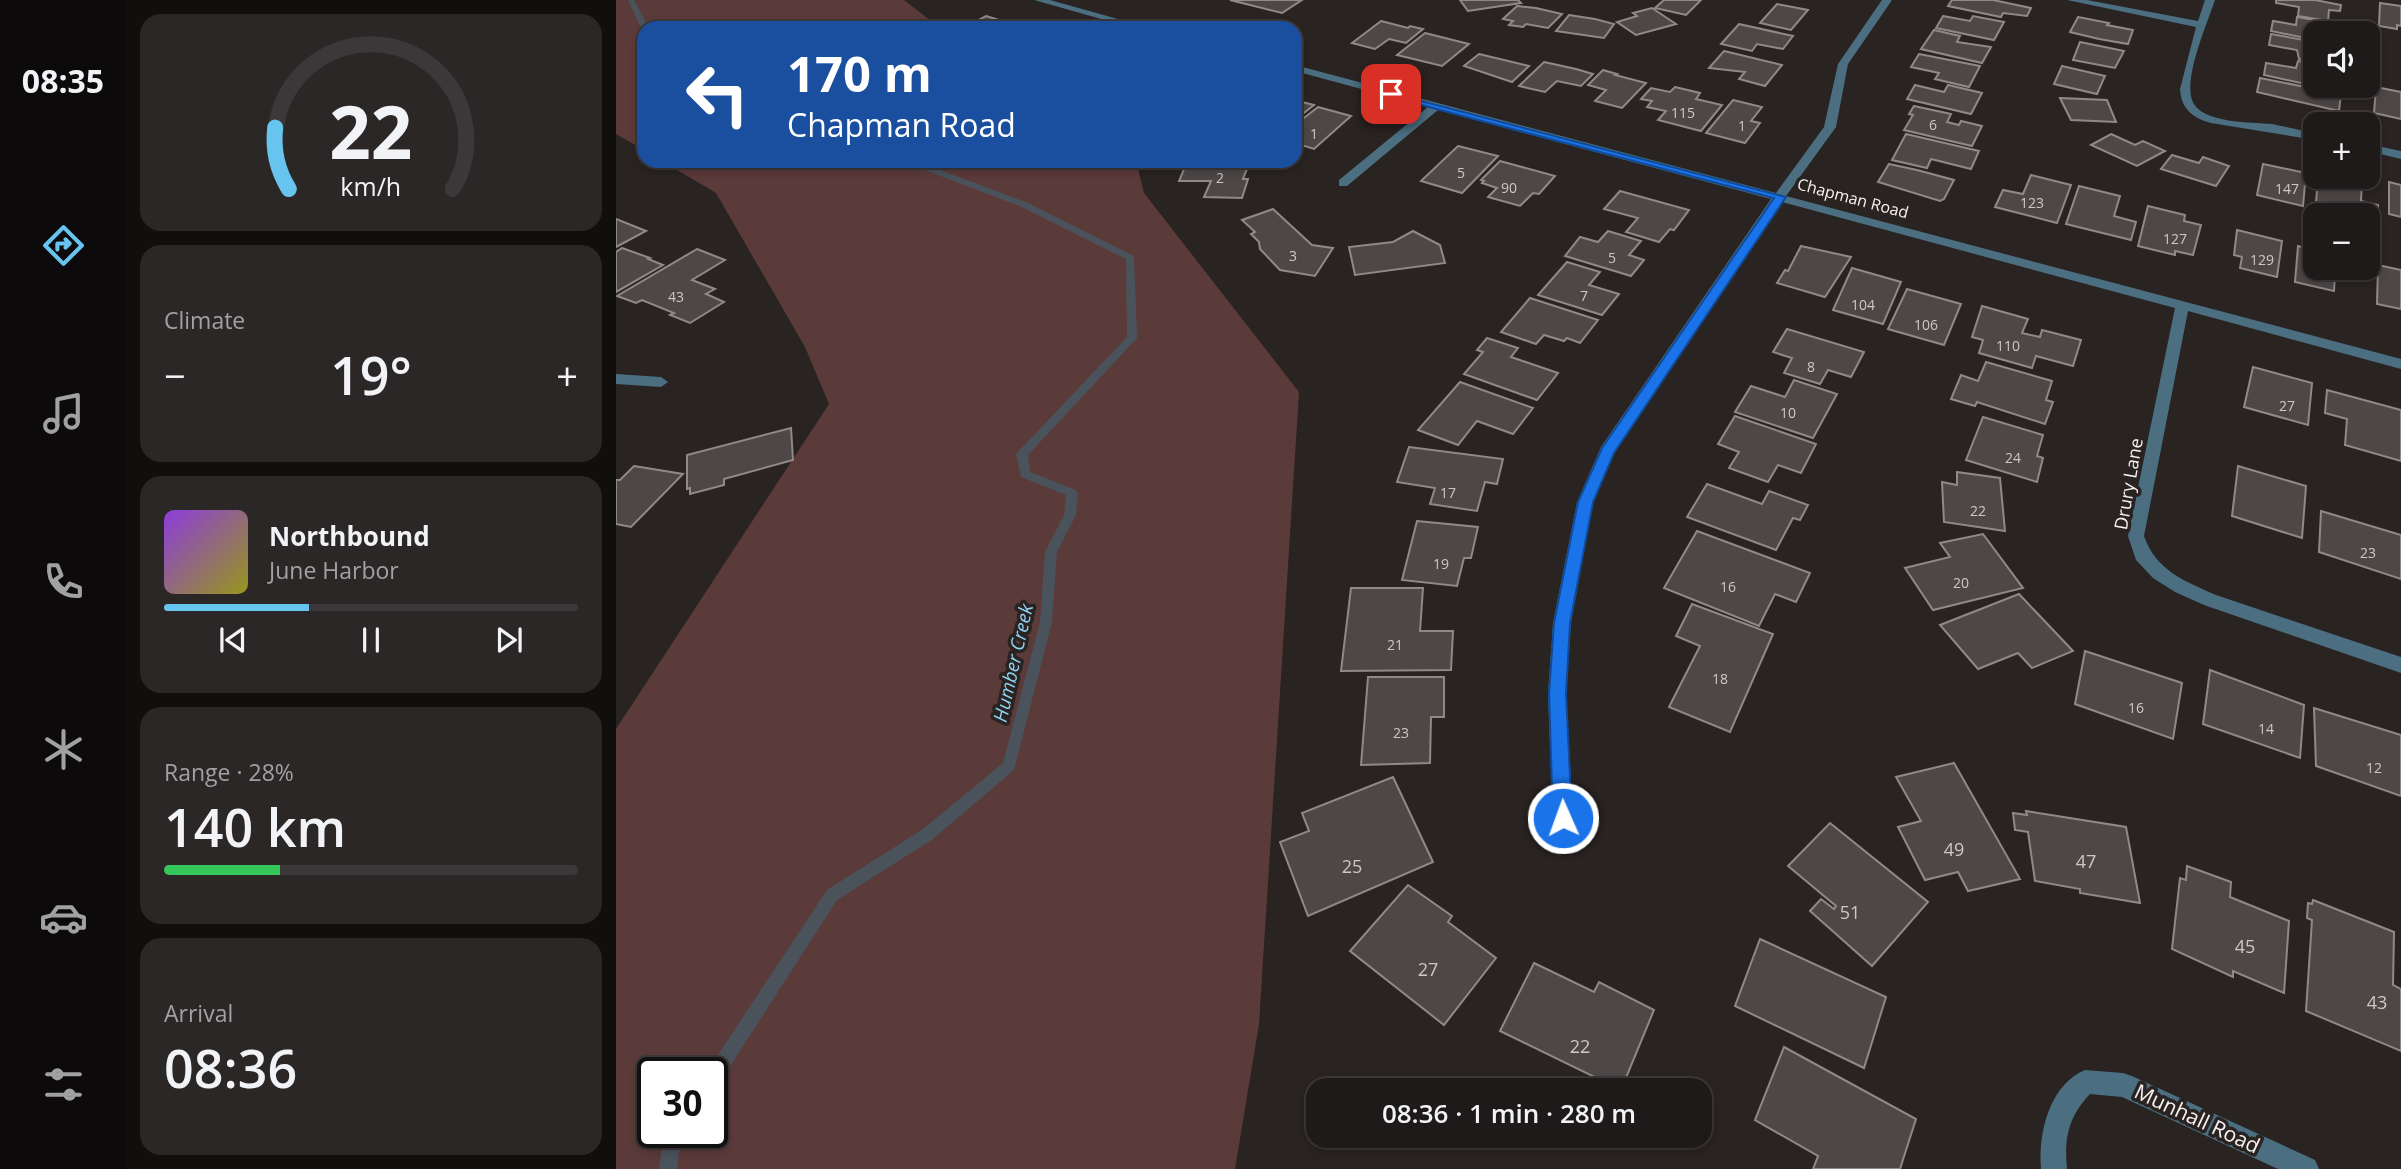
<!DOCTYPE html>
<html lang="en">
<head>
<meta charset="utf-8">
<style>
  :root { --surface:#1f1a1a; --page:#2c2727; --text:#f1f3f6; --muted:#a1a1a2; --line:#3c3839; --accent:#66c4ef }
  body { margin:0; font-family:"Open Sans",sans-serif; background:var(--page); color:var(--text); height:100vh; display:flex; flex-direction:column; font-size:26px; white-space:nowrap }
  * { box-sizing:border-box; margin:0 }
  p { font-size:23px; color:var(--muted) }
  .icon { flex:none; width:38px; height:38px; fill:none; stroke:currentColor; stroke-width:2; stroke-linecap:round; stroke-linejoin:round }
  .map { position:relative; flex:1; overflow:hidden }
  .details { display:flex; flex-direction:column; gap:14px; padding:14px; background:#110e0e; width:490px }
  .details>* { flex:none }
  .banner { position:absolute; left:21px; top:21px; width:665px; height:147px; border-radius:21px; box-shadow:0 4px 10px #0003,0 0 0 2px var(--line); background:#1a4fa0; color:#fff; overflow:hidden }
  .controls { position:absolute; left:1687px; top:21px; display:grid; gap:14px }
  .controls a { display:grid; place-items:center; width:77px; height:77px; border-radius:14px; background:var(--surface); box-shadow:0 4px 10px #0003,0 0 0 2px var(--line); font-size:35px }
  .speed { position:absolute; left:21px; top:1057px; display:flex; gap:14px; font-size:35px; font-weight:700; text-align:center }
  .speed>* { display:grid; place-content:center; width:91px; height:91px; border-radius:50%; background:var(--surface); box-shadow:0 4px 10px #0003,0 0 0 2px var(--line); line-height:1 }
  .speed .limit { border:4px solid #111; border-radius:10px; background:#fff; color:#111 }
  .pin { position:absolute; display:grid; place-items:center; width:60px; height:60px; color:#fff; margin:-30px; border-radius:14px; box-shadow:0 4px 10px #0006 }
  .me { position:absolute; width:77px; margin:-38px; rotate:358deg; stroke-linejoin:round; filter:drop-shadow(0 0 5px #0008) }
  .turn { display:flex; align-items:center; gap:24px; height:147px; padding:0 35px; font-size:32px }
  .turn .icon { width:91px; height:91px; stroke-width:2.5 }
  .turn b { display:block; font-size:49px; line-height:60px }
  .big { font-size:52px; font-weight:600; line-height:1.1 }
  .details .widget { flex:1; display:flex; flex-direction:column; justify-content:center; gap:10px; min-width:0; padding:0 24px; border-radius:21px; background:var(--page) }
  .details .dial { align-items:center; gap:0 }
  .dial svg { height:182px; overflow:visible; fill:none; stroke:var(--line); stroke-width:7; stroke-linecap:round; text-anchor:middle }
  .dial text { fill:var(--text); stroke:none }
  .song { display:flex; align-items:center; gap:21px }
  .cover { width:84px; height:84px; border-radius:10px; background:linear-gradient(135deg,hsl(270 70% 55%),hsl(60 70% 35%)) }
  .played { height:7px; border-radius:4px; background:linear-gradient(90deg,var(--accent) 35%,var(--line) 35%) }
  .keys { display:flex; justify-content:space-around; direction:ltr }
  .heat { display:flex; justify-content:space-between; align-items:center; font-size:38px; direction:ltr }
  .charge { height:10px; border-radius:5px; background:linear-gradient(90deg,#34c759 28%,var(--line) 0) }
  .trip { position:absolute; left:690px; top:1078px; width:406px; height:70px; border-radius:21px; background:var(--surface); box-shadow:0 4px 10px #0003,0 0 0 2px var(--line); font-weight:600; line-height:70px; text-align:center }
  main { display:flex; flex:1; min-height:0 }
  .tabs { display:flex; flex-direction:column; width:126px; justify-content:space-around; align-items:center; background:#0c0a0a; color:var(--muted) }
  .tabs .icon { width:49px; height:49px }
  .tabs .on { color:var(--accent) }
  .tabs b { font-size:32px; color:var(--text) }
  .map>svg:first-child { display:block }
  .green { fill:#5b3b3a; fill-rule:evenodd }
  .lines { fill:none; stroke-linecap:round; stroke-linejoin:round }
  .stream { fill:#4a535b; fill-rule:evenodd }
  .building { fill:#4e4747; stroke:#908988; stroke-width:2 }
  .street { fill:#4b6f81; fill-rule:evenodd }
  .route { fill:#1a73e8; stroke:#114b97; stroke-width:2 }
  .labels { text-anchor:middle; stroke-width:7; stroke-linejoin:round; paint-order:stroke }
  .number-label { font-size:14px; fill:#cdc7c7 }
  .far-street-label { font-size:16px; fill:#f7f2f2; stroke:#292322 }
  .street-label { font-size:18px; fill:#f7f2f2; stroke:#292322 }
  .near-number-label { font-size:18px; fill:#cdc7c7 }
  .water-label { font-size:19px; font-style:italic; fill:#90d2f2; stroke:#292322 }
  .near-street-label { font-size:21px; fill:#f7f2f2; stroke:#292322 }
</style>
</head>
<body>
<main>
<nav class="tabs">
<b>08:35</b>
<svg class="icon on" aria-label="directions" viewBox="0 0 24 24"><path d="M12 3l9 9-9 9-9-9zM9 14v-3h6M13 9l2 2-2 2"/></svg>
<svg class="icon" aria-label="music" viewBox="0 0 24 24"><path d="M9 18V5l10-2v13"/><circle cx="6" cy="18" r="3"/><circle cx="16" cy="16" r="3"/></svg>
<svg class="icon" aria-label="phone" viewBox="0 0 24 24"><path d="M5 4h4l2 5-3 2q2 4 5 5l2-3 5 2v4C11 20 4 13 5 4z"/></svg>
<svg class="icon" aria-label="climate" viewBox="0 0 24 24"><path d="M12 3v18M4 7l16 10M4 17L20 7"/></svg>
<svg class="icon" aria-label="car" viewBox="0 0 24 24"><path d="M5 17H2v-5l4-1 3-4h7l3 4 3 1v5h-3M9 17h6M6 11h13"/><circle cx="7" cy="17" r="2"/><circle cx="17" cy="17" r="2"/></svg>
<svg class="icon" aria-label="filters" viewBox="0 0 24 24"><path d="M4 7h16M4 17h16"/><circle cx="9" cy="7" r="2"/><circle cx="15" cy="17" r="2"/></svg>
</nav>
<section class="details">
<div class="widget dial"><svg viewBox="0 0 100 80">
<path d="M14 69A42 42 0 1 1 86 69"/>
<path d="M14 69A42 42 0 0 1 8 42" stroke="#66c4ef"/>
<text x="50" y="56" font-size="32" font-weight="700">22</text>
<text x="50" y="72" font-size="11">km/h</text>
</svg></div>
<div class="widget"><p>Climate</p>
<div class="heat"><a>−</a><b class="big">19°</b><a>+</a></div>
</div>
<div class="widget">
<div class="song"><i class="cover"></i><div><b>Northbound</b><p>June Harbor</p></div></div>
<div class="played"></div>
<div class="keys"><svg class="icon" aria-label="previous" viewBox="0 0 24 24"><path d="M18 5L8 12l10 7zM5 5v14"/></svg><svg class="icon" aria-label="pause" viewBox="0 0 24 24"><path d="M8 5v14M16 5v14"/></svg><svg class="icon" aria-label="next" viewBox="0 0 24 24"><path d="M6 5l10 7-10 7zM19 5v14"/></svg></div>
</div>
<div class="widget"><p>Range · 28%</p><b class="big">140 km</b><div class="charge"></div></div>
<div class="widget"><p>Arrival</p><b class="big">08:36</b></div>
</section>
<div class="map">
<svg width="1785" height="1169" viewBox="0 0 1785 1169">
  <rect width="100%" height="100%" fill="#292322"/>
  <g class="green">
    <path d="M0,0h288l36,28h-296v122l-28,-16z"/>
    <path d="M46,161h474l8,32 155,199 -40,632 -24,145h-619v-440l213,-325 -24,-57 -89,-154zM37,1073h59v59h-59z"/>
  </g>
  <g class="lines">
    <g class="stream">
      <path d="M12,0h6l15,28 -7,2z"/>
      <path d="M273,161l30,1 109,41 106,53 3,82 -109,117 2,17 46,18 2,3 -2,22 -19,37 -5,70 -38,148 -81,69 -96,61 -119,185 -6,2v-14h-6l121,-183 96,-61 80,-66 37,-141 5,-70 19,-37 2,-20 -45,-18 -5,-23 111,-117 -1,-78 -104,-52 -108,-41 -21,-3z"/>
      <path d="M52,1132h19l-7,12 -3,25h-18l4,-28z"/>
    </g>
  </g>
  <g class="building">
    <path d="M614,0h72l-20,13z"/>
    <path d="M844,0h58l3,3 -53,8z"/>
    <path d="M1048,0h37l-15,15 -31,-7z"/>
    <path d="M1336,0h41l38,8 -4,8 -24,-3 -2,4 -53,-11z"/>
    <path d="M1660,0h39l26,5 -1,6 -11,-1 -1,11 -30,-5 1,-9 -23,-4z"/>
    <path d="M1764,3l21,3v20l-4,-1v4l-18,-3z"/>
    <path d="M1161,4l31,6 -17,20 -31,-7z"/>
    <path d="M901,6l19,2 26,6 -14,14 -22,-4 -3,3 -14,-2 4,-4 -10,-2z"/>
    <path d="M1036,8l24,16 -40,11 -19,-13 20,-6 -4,-3z"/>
    <path d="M953,15l26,4 19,5 -10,14 -48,-7z"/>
    <path d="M370,16l26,8 22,4h-70z"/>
    <path d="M1327,16l27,5 3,-5 31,6 -10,18 -58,-12z"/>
    <path d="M1462,17l31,6 -2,2 26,5 -5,14 -29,-5 -29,-7z"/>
    <path d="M1681,17l30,5 -2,11h-10v7l-44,-9 2,-10 23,4z"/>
    <path d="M765,21l27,7 2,-2 13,3 -17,14 -17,-4 -14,10 -23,-6z"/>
    <path d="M1123,24l54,12 -10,13 -26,-5 -5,7 -31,-7z"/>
    <path d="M1318,30l26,6 -3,6 34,5 -9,16 -61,-14z"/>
    <path d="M809,33l44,11 -27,22 -45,-11z"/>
    <path d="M1655,34l44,8v20l-16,-3 -2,-9 -28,-5z"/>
    <path d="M1464,42l44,9 -9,17 -42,-8z"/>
    <path d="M1108,51l58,14 -17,21 -26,-7 6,-7 -36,-4z"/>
    <path d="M863,54l50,12 -17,16 -48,-16z"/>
    <path d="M1303,54l61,12 -11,21 -34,-8 4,-6 -28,-6z"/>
    <path d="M1682,61l17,3v22l-51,-11 2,-12 30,5z"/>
    <path d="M928,62l32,7 17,5 -12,12 -24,-5 -12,11 -26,-6z"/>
    <path d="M1446,66l43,10 -8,18 -43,-10z"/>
    <path d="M987,70l14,4 -2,1 31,8 -24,25 -27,-7 11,-11 -18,-5z"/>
    <path d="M1644,78l81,16 -2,17 -82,-19z"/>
    <path d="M1299,85l29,7 4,-7 34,8 -11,21 -64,-15z"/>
    <path d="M1059,87l25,6 -4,6 26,6 -21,26 -43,-11 8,-9 -19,-4 5,-6 -11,-2 10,-11 19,4z"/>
    <path d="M1760,87l25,5v27l-27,-6z"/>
    <path d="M1444,98l47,2 9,22 -45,-2z"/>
    <path d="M1117,100l29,7 -11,14 9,2 -15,20 -39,-10z"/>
    <path d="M682,101l16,4 -19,15v-17z"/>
    <path d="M1298,106l37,8 -4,8 12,3 2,-4 21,5 -10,20 -68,-16 9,-15 -4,-1z"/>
    <path d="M702,107l33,9 -37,33 -19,-6v-18z"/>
    <path d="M1290,134l73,17 -8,18 -40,-10 -4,9 -35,-8z"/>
    <path d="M1495,134l24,11 8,-4 22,10 -28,15 -46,-21z"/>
    <path d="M842,146l40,10 -36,37 -41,-12z"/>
    <path d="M1556,155l27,8 4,-6 26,9 -13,20 -55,-17z"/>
    <path d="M587,161h52l-3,8h-5l-4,10h5l-6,19 -38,-1 7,-16h-32l8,-19z"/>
    <path d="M884,161l55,15 -16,18 -6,-1 -13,13 -32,-9 9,-9 -15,-5 2,-2 -3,-1z"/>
    <path d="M1273,164l28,6 37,10 -10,19 -4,2 -62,-19z"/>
    <path d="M1647,164l43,9 -3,33 -46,-11z"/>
    <path d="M1415,175l40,10 -14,38 -62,-16 8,-17 20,4z"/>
    <path d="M1702,177h26l18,4 -1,20 17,4v17l-10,-3v-4h-14v-3l-38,-9z"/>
    <path d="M1773,182l12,3v32l-12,-3z"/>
    <path d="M1463,186l41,10 -6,20 22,6 -5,18 -65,-16z"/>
    <path d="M1004,191l69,19 -15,20 -4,-1 -11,13 -33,-10 12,-14 -34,-9z"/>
    <path d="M1532,206l37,9 -1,6 17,4 -8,30 -18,-4v4l-37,-9z"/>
    <path d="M657,209l39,36 21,3 -18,28 -35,-6 -20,-21 -1,-7 -8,-8 4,-2 -13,-12z"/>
    <path d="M0,219l30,12 -30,16z"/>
    <path d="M1621,230l45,11 -5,36 -37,-9 2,-11 -8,-2z"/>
    <path d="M797,231l27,14 5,18 -90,12 -6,-28 44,-5z"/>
    <path d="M992,231l33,10 -12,14 15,5 -13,16 -66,-20 15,-19 18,5z"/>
    <path d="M1185,246l50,11 -26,40 -48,-14 8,-13 3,1z"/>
    <path d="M1682,246l17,4v18h30v8l-10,-2 -1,17 -39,-9z"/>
    <path d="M6,248l28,10 -2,1 15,6 -47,27v-40z"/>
    <path d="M81,249l28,11 -33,20 23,9 -9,5 18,8 -34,21 -20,-8 4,-2 -32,-13 -6,3 -19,-7z"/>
    <path d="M951,262l33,10 -11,13 30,9 -17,21 -64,-20z"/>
    <path d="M1762,265l23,5v39l-24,-5z"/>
    <path d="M1236,268l49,14 -18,42 -50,-14z"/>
    <path d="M1291,289l54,15 -17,41 -56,-16z"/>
    <path d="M914,298l68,22 -18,23 -13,-5 -3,3 -20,-6 -8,9 -35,-12z"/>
    <path d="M1366,306l46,13 -6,14 18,4 2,-7 39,10 -8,26 -37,-10 -4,12 -53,-15 4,-13 -11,-3z"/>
    <path d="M1171,329l77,23 -13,25 -23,-7 -8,14 -36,-11 8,-15 -19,-6z"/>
    <path d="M871,338l31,10 -7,9 47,16 -21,27 -73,-26 19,-22 -6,-2z"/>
    <path d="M1370,362l66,19 -6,19 7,2 -8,22 -68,-22 -2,4 -24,-7 10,-24 17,6z"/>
    <path d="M1637,367l59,16 -4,42 -64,-18z"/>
    <path d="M1178,380l43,14 -24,44 -78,-26 16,-26 34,11z"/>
    <path d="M844,382l73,26 -20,26 -36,-13 -19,24 -40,-15z"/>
    <path d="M1711,390l74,20v51l-56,-16 2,-26 -22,-6z"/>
    <path d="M1119,416l81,28 -15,29 -23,-8 -10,17 -39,-14 10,-16 -21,-8z"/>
    <path d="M1367,417l60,18 -6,21 6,2 -6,24 -71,-22z"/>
    <path d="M175,428l2,32 -69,19v6l-34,9v-6l-3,1v-34z"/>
    <path d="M793,447l94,12 -6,25 -12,-2 -8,29 -47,-7 5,-16 -38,-6z"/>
    <path d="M18,466l49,8 -52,53 -15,-3v-44h4z"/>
    <path d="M1622,466l68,20 -4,52 -70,-22z"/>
    <path d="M1341,472l43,6 5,53 -61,-9 -2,-40 15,3z"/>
    <path d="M1091,484l55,20 7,-13 39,14 -8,15 -7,-2 -17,32 -89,-33z"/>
    <path d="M1705,511l80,24v44l-82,-27z"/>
    <path d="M801,521l61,6 -7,31h-7l-7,28 -55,-6z"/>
    <path d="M1081,531l113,42 -14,29 -21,-8 -16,32 -95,-38z"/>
    <path d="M1367,534l40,54 -90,22 -28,-42 45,-11 -10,-14z"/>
    <path d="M735,588h72l-3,43h33l-2,39 -110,1z"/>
    <path d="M1403,594l54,57 -41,17 -14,-15 -40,16 -38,-44z"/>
    <path d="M1076,604l81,30 -43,98 -61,-25 31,-61 -24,-10z"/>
    <path d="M1469,651l97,32 -9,56 -98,-35z"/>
    <path d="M1594,670l94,35 -4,53 -97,-34z"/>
    <path d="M752,677h76v40h-13l-1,46 -69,2z"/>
    <path d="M1698,708l87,27v61l-85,-30z"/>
    <path d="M1338,763l66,116 -52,12 -10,-19 -33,8 -27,-53 23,-6 -25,-44z"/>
    <path d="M777,777l40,85 -125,54 -28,-74 29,-11 -7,-18z"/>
    <path d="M1410,811l100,16 14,76 -60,-10v-4l-45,-8 -7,-49 -13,-2 -2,-17 14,2z"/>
    <path d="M1214,823l98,79 -56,64 -62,-55 11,-12 13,10 2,-3 -48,-40z"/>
    <path d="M1571,866l44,16 -1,15 59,24 -5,72 -51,-22v6l-61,-28 8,-71 6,2z"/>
    <path d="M792,885l44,31 -4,6 48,36 -52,67 -94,-74z"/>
    <path d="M1697,900l81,32 -1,53 8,4v62l-95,-40 6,-91 -5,-2 1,-15 4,1z"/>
    <path d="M1144,939l126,58 -22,71 -129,-62z"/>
    <path d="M918,963l60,29 5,-10 55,28 -33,80 -121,-59z"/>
    <path d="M1168,1047l132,72 -16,50h-87l5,-13 -63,-36z"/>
  </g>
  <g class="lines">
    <g class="street">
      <path d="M418,0h16l100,28h-17z"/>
      <path d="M1266,0h10l-44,64 -12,63 -50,69 615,163v10l-213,-58 -44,225c12,35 41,45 72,59l185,62v16l-197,-68 -29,-13 -22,-14 -17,-18 -8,-24 47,-228 -393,-106 -168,250 -21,50 -22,121 -5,71 7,124 -3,7 -7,2 -7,-2 -3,-7 -5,-124 5,-71 24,-121 24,-55 170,-248 -333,-89 -91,76h-8v-6l89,-73 -133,-36v-6l481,128 48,-66 14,-63z"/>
      <path d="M1451,0h20l111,21 7,-21h10c-8,24 -31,76 -23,100 8,24 60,22 80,24 15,3 29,6 43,10v6l-104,-17c-18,-5 -30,-14 -31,-34l16,-62z"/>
      <path d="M1752,144l33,7v8l-33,-8z"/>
      <path d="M0,374l45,3 7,5 -7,5 -45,-3z"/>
      <path d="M1469,1070l38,3 9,3 183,84 4,9h-41l-156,-72 -32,-3c-22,23 -26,45 -23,75h-26c-3,-35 8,-84 44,-99z"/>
    </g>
  </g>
  <path class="route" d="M771,92l399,105 -172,256 -21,49 -23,121 -4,71 6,124 -3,6 -6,3 -7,-3 -3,-6 -4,-124 5,-71 24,-121 24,-54 172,-250 -387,-102z"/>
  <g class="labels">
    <g class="number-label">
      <text x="1067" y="118">115</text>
      <text x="1317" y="130">6</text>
      <text x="1126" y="131">1</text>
      <text x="698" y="139">1</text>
      <text x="845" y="178">5</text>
      <text x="604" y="183">2</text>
      <text x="893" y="193">90</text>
      <text x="1671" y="194">147</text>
      <text x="1416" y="208">123</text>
      <text x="1559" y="244">127</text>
      <text x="677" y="261">3</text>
      <text x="996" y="263">5</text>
      <text x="1646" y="265">129</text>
      <text x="968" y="301">7</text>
      <text x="60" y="302">43</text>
      <text x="1247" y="310">104</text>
      <text x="1310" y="330">106</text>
      <text x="1392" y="351">110</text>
      <text x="1195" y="372">8</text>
      <text x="1671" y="411">27</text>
      <text x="1172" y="418">10</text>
      <text x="1397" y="463">24</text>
      <text x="832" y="498">17</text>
      <text x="1362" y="516">22</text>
      <text x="1752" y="558">23</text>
      <text x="825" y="569">19</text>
      <text x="1345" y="588">20</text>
      <text x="1112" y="592">16</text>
      <text x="779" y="650">21</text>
      <text x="1104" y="684">18</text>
      <text x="1520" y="713">16</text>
      <text x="1650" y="734">14</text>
      <text x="785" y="738">23</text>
      <text x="1758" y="773">12</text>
    </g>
    <g class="far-street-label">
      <text transform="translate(1237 198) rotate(15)" y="6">Chapman Road</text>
    </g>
    <g class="street-label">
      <text transform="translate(1513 484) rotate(-80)" y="6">Drury Lane</text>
    </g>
    <g class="near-number-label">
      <text x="1338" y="856">49</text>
      <text x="1470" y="868">47</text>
      <text x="736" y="873">25</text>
      <text x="1234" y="919">51</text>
      <text x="1629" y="953">45</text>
      <text x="812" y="976">27</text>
      <text x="1761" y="1009">43</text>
      <text x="964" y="1053">22</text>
    </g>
    <g class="water-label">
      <text transform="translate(397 663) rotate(-77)" y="7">Humber Creek</text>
    </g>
    <g class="near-street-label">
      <text transform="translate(1581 1119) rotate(25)" y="7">Munhall Road</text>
    </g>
  </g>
</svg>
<div class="controls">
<a><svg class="icon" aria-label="sound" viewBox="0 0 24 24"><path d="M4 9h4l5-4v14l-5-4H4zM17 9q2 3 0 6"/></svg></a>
<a>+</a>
<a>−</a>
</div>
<div class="speed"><div class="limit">30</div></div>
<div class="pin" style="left:775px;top:94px;background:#d93025"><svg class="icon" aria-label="arrive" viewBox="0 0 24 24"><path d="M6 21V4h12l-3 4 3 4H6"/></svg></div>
<svg class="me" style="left:947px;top:818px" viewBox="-20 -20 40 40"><circle r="17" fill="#1a73e8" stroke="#fff" stroke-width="3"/><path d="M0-11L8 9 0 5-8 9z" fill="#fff"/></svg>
<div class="trip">08:36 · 1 min · 280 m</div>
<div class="banner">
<div class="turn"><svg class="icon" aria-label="left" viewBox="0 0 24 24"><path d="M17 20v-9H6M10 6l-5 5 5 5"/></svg><div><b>170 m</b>Chapman Road</div></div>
</div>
</div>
</main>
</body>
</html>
